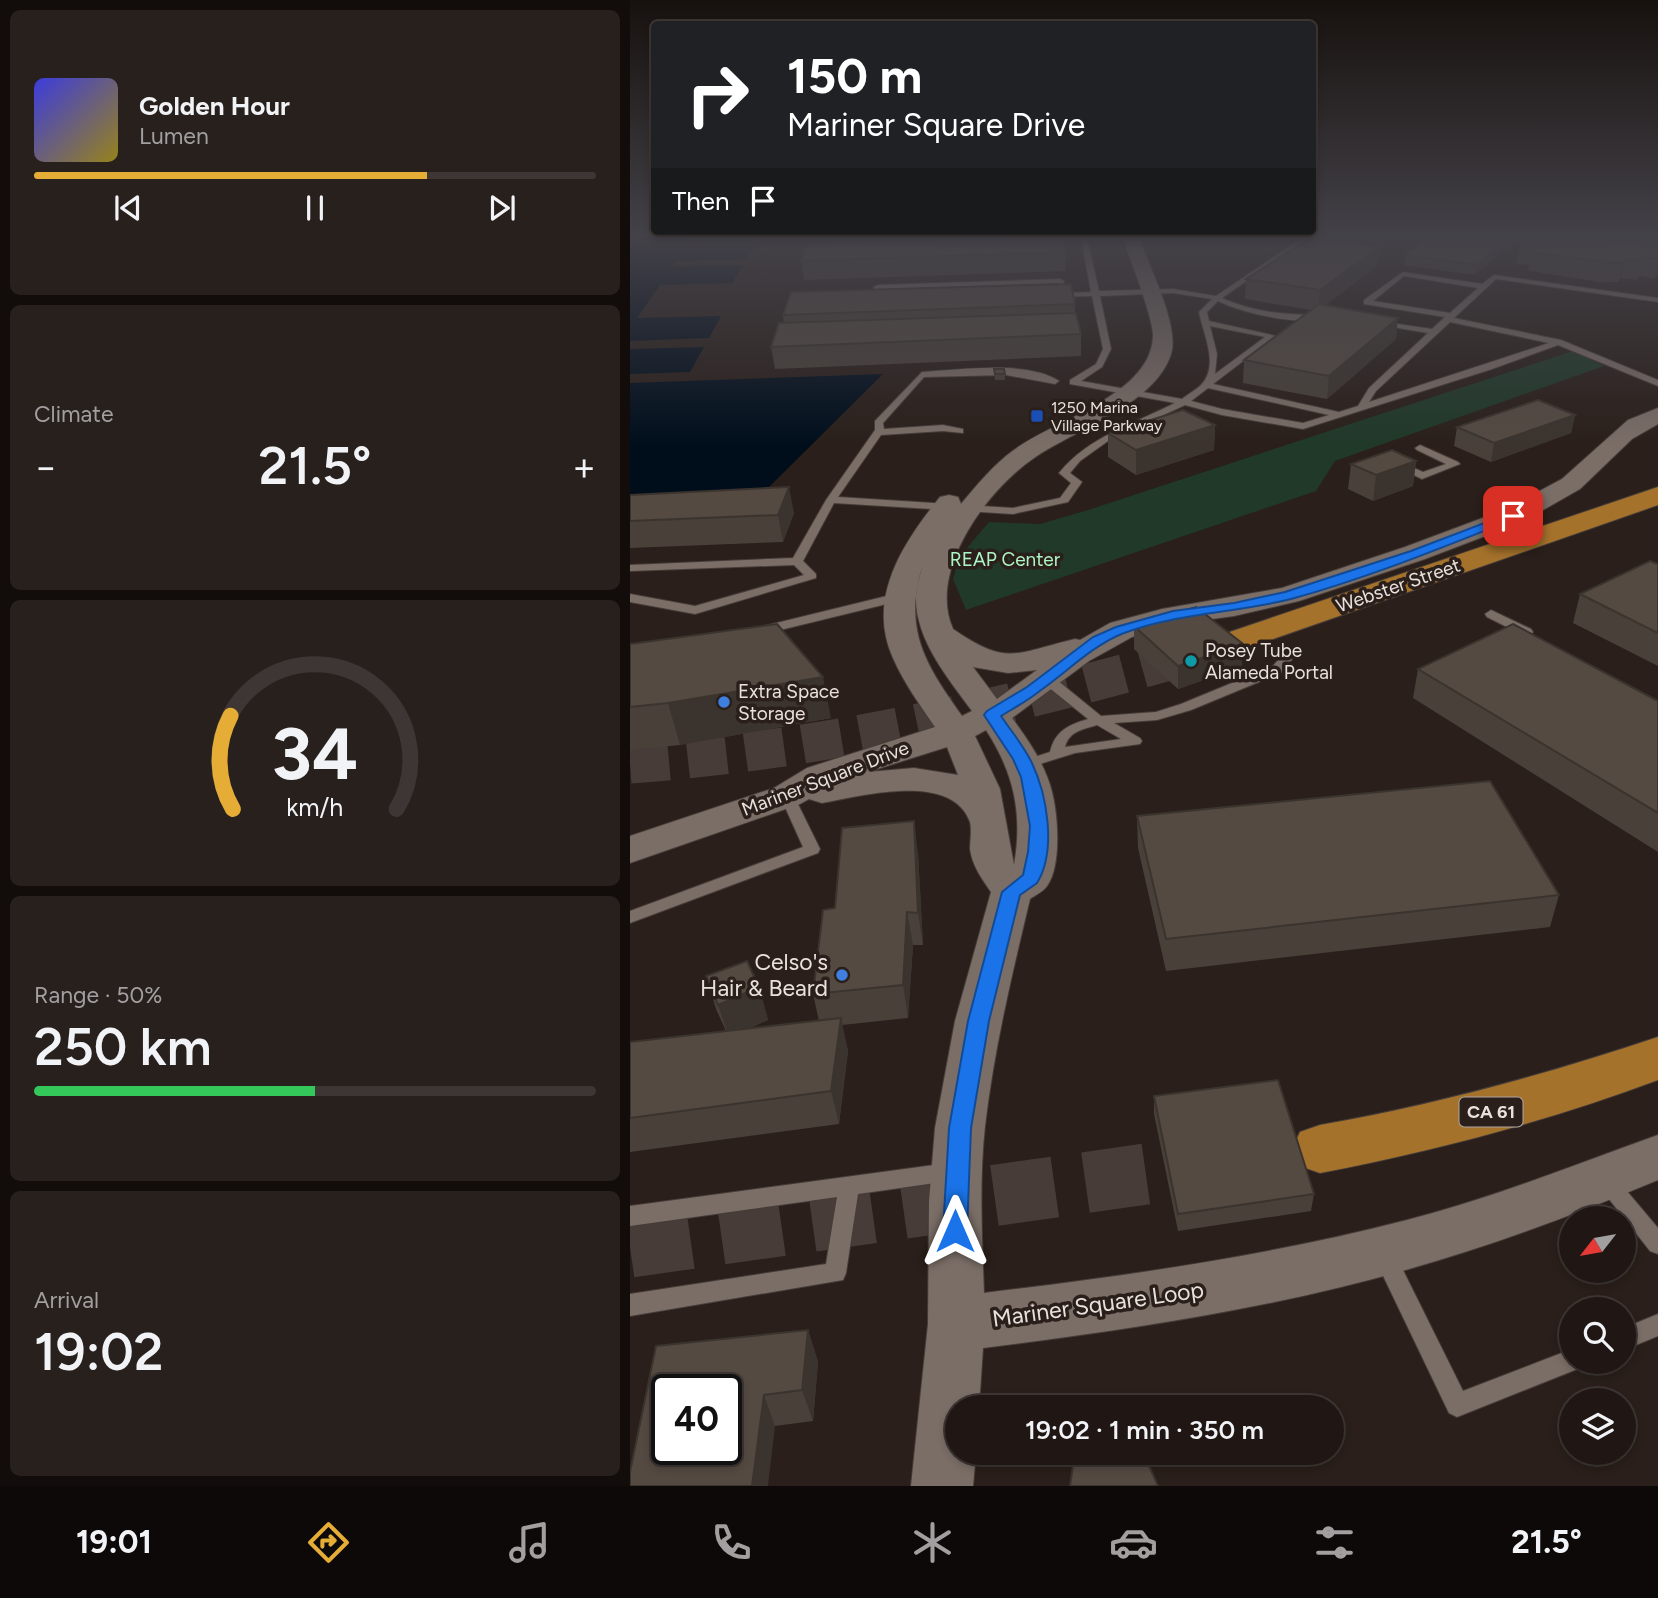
<!DOCTYPE html>
<html lang="en">
<head>
<meta charset="utf-8">
<style>
  :root { --surface:#201714; --page:#28201d; --text:#f1f3f6; --muted:#a29fa0; --line:#3d3634; --accent:#e6ad36 }
  body { margin:0; font-family:Figtree,sans-serif; background:var(--page); color:var(--text); height:100vh; display:flex; flex-direction:column; font-size:26px; white-space:nowrap }
  * { box-sizing:border-box; margin:0 }
  p { font-size:23px; color:var(--muted) }
  .icon { flex:none; width:38px; height:38px; fill:none; stroke:currentColor; stroke-width:2; stroke-linecap:round; stroke-linejoin:round }
  .map { position:relative; flex:1; overflow:hidden }
  .side { display:flex; flex-direction:column; gap:10px; padding:10px; background:#120d0b; width:630px }
  .side>* { flex:none }
  .guide { position:absolute; left:21px; top:21px; width:665px; height:214px; border-radius:7px; box-shadow:0 4px 10px #0003,0 0 0 2px var(--line); background:#202124; color:#fff; overflow:hidden }
  .needle { width:46px; rotate:239deg }
  .fabs { position:absolute; left:929px; top:1206px; display:grid; gap:14px }
  .fabs a { display:grid; place-items:center; width:77px; height:77px; border-radius:50%; background:var(--surface); box-shadow:0 4px 10px #0003,0 0 0 2px var(--line); font-size:35px }
  .speed { position:absolute; left:21px; top:1374px; display:flex; gap:14px; font-size:35px; font-weight:700; text-align:center }
  .speed>* { display:grid; place-content:center; width:91px; height:91px; border-radius:50%; background:var(--surface); box-shadow:0 4px 10px #0003,0 0 0 2px var(--line); line-height:1 }
  .speed .limit { border:4px solid #111; border-radius:10px; background:#fff; color:#111 }
  .pin { position:absolute; display:grid; place-items:center; width:60px; height:60px; color:#fff; margin:-30px; border-radius:14px; box-shadow:0 4px 10px #0006 }
  .me { position:absolute; width:77px; margin:-38px; rotate:0deg; stroke-linejoin:round; filter:drop-shadow(0 0 5px #0008) }
  .turn { display:flex; align-items:center; gap:24px; height:147px; padding:0 21px; font-size:32px }
  .turn .icon { width:91px; height:91px; stroke-width:2.5 }
  .turn b { display:block; font-size:49px; line-height:60px }
  .then { display:flex; align-items:center; height:66px; padding:0 21px; background:#0003; gap:14px; font-size:26px }
  .big { font-size:52px; font-weight:600; line-height:1.1 }
  .side .card { flex:1; display:flex; flex-direction:column; justify-content:center; gap:10px; min-width:0; padding:0 24px; border-radius:10px; background:var(--page) }
  .side .dial { align-items:center; gap:0 }
  .dial svg { height:182px; overflow:visible; fill:none; stroke:var(--line); stroke-width:7; stroke-linecap:round; text-anchor:middle }
  .dial text { fill:var(--text); stroke:none }
  .song { display:flex; align-items:center; gap:21px }
  .cover { width:84px; height:84px; border-radius:10px; background:linear-gradient(135deg,hsl(240 70% 55%),hsl(50 70% 35%)) }
  .played { height:7px; border-radius:4px; background:linear-gradient(90deg,var(--accent) 70%,var(--line) 70%) }
  .keys { display:flex; justify-content:space-around; direction:ltr }
  .heat { display:flex; justify-content:space-between; align-items:center; font-size:38px; direction:ltr }
  .charge { height:10px; border-radius:5px; background:linear-gradient(90deg,#34c759 50%,var(--line) 0) }
  .trip { position:absolute; left:315px; top:1395px; width:399px; height:70px; border-radius:35px; background:var(--surface); box-shadow:0 4px 10px #0003,0 0 0 2px var(--line); font-weight:600; line-height:70px; text-align:center }
  .menu { display:flex; height:112px; justify-content:space-around; align-items:center; background:#0d0908; color:var(--muted) }
  .menu .icon { width:49px; height:49px }
  .menu .active { color:var(--accent) }
  .menu b { font-size:32px; color:var(--text) }
  main { display:flex; flex:1; min-height:0 }
  .map>svg:first-child { display:block }
  .green { fill:#203929 }
  .water { fill:#000e1c }
  .lines { fill:none; stroke-linecap:round; stroke-linejoin:round }
  .primary-tunnel-far2 { stroke:#473c37; stroke-width:32; stroke-dasharray:32 16; stroke-linecap:butt }
  .primary-tunnel-far1 { stroke:#473c37; stroke-width:39; stroke-dasharray:39 19; stroke-linecap:butt }
  .primary-tunnel { stroke:#473c37; stroke-width:61; stroke-dasharray:61 31; stroke-linecap:butt }
  .service-casing { stroke:#463d39; stroke-width:2 }
  .tertiary-casing { stroke:#463d39; stroke-width:2 }
  .primary-casing { stroke:#463d39; stroke-width:2 }
  .service { fill:#7b6e67; fill-rule:evenodd }
  .tertiary { fill:#7b6e67; fill-rule:evenodd }
  .primary { fill:#a5722b; fill-rule:evenodd }
  .wall { fill:#484039 }
  .shaded-wall { fill:#3b342e }
  .building { fill:#544a42; stroke:#3b342e; stroke-width:2; fill-rule:evenodd }
  .route { fill:#1a73e8; stroke:#114b97; stroke-width:2 }
  .transit-dot { fill:#1a4fb4; stroke:#2a1f1a; stroke-width:2.5 }
  .culture-dot { fill:#0f9aa8; stroke:#2a1f1a; stroke-width:2.5 }
  .shop-dot { fill:#3f7fe0; stroke:#2a1f1a; stroke-width:2.5 }
  .labels { text-anchor:middle; stroke-width:7; stroke-linejoin:round; paint-order:stroke }
  .far-poi-label { font-size:16px; fill:#e9e1dd; stroke:#2a1f1a; text-anchor:start }
  .shield { fill:#2a1f1a; stroke:#b0a7a2; stroke-width:2 }
  .shield-label { font-size:18px; font-weight:bold; fill:#e9e1dd }
  .park-label { font-size:19px; fill:#adf5c4; stroke:#2a1f1a }
  .street-label { font-size:19px; fill:#e9e1dd; stroke:#2a1f1a }
  .poi-label { font-size:19px; fill:#e9e1dd; stroke:#2a1f1a; text-anchor:start }
  .near-poi-label { font-size:23px; fill:#e9e1dd; stroke:#2a1f1a; text-anchor:end }
  .near-street-label { font-size:23px; fill:#e9e1dd; stroke:#2a1f1a }
</style>
</head>
<body>
<main>
<section class="side">
<div class="card">
<div class="song"><i class="cover"></i><div><b>Golden Hour</b><p>Lumen</p></div></div>
<div class="played"></div>
<div class="keys"><svg class="icon" aria-label="previous" viewBox="0 0 24 24"><path d="M18 5L8 12l10 7zM5 5v14"/></svg><svg class="icon" aria-label="pause" viewBox="0 0 24 24"><path d="M8 5v14M16 5v14"/></svg><svg class="icon" aria-label="next" viewBox="0 0 24 24"><path d="M6 5l10 7-10 7zM19 5v14"/></svg></div>
</div>
<div class="card"><p>Climate</p>
<div class="heat"><a>−</a><b class="big">21.5°</b><a>+</a></div>
</div>
<div class="card dial"><svg viewBox="0 0 100 80">
<path d="M14 69A42 42 0 1 1 86 69"/>
<path d="M14 69A42 42 0 0 1 13 28" stroke="#e6ad36"/>
<text x="50" y="56" font-size="32" font-weight="700">34</text>
<text x="50" y="72" font-size="11">km/h</text>
</svg></div>
<div class="card"><p>Range · 50%</p><b class="big">250 km</b><div class="charge"></div></div>
<div class="card"><p>Arrival</p><b class="big">19:02</b></div>
</section>
<div class="map">
<svg width="1028" height="1486" viewBox="0 0 1028 1486">
  <rect width="100%" height="100%" fill="#2a1f1a"/>
  <path class="green" d="M943,351l31,15 -269,95 -19,30 -350,119 -13,-31 7,-23 29,-34 51,2 48,-14z"/>
  <g class="water">
    <path d="M0,238h100l-40,1 -3,5 68,-1 -9,16 -71,2 -3,6 71,-2 -11,18 -72,2 -23,33 84,-2 -12,22 -79,3z"/>
    <path d="M74,347l-14,25 -60,2v-25z"/>
    <path d="M253,374l-117,116 -136,8v-115z"/>
  </g>
  <g class="lines">
    <path class="primary-tunnel-far2" d="M551,658l21,-6"/>
    <path class="primary-tunnel-far1" d="M0,764c192,-14 372,-55 557,-108"/>
    <path class="primary-tunnel" d="M0,1247l587,-83"/>
    <defs>
      <g id="service">
        <path d="M451,238h6l12,53 74,-2 43,7 86,-58h7l-87,60c31,14 63,17 96,17l4,2c-22,10 -82,-5 -104,-16l-11,11 2,9 67,15 -63,48 126,28 19,-6 11,-18 59,-55 -48,-8 -4,-2 1,-2 55,8 13,-12 -81,-13v-4l39,-28 79,12 12,-9 164,23v4l-162,-23 -42,39 107,22 97,40v6l-100,-41 -66,24 -189,60 -81,-14 -37,-10 -77,36 -28,20 -10,12 12,9 -14,20 -55,12 -179,-11 -31,58 13,13v4l-121,36 -65,-12v-8l65,12 109,-31 -10,-10 -164,6v-6l163,-7 33,-58 49,-70v-9l47,-49c38,-2 104,-12 137,9l-4,3 -49,-9 -82,2 -41,46 1,6 59,-4 20,4v4l-20,-2 -62,4 -43,62 175,11 47,-10 11,-15 -12,-10c30,-37 75,-49 116,-70l-105,-19v-4l26,-16 7,-15 -11,-53 -38,1v-4h4l-1,-10 -176,6 -2,11 4,2 -1,2 -11,-2 3,-15 4,-2 182,-6 4,2 1,12 26,-1zM774,276l74,12 -28,25 -77,-12zM543,293l39,6 -13,13c4,22 21,53 2,73 -5,5 -13,9 -19,14l-101,-18 21,-14 9,-18 -11,-53zM820,322l99,21 -180,59 7,-11zM580,326l55,11 -50,37 2,-20zM578,388l121,27 -26,8 -81,-14 -31,-8z"/>
        <path d="M790,445l38,17 2,2 -38,15 -27,-13 -2,-2 5,-3 25,11 23,-8 -29,-14 -2,-2z"/>
        <path d="M269,593l6,4 -2,3 -143,35 -6,-4 2,-3z"/>
        <path d="M861,610l40,19 2,3 -2,3h-8l-36,-18 -2,-3z"/>
        <path d="M659,651l6,4 -12,17 -92,38 -34,10 -43,3 26,15 2,3 -2,3 -65,9 -51,16 -7,-4 2,-3 31,-10c5,-21 18,-27 38,-33l-46,-37 -2,-3 2,-3h10l49,40 55,-4 25,-8 92,-38 12,-14zM467,725l24,14 -56,8c4,-16 19,-18 32,-22z"/>
        <path d="M157,791l7,5 26,53 -2,4 -188,70v-12l173,-64 -23,-51z"/>
        <path d="M319,1163l7,3 3,6 -3,6 -7,3 -91,13 -12,79 -3,7 -213,36v-22l196,-30 11,-67 -207,29v-20z"/>
        <path d="M978,1174l7,3 43,51v26l-8,-3 -49,-62 -3,-6 3,-6z"/>
        <path d="M756,1249l8,3 69,139 109,-42v13h11l-3,6 -123,49 -8,-4 -74,-154 3,-7z"/>
        <path d="M1028,1314v22l-34,14v-22z"/>
      </g>
      <path id="tertiary" d="M493,238h16c10,28 41,89 32,116 -16,51 -97,76 -137,104 -47,32 -107,113 -81,171 55,38 62,24 122,10l5,1 30,-17 52,-14 120,-21 123,-41 99,-37 58,-31 66,-59 30,-12v16l-26,15 -52,50 -58,33 -97,37 -126,42 -65,15 -58,8 -44,13 -43,24 -77,57c14,19 28,39 36,61 10,25 15,85 -1,107 -4,6 -12,9 -17,13 -18,75 -36,150 -45,227 -6,55 -3,112 -1,167 142,-17 284,-37 423,-73 86,-22 167,-55 251,-85v45c-82,34 -164,65 -249,89 -139,40 -283,61 -426,79l-4,59h-22v45h19l-3,34h-62l17,-162 1,-123 6,-73 20,-107 36,-129c-9,-13 -19,-27 -21,-43 0,-8 2,-19 0,-27 -18,-51 -109,-26 -148,-19l-13,-4 -9,5 -170,59v-27l144,-48 33,-20 128,-41c-15,-22 -31,-44 -42,-69 -27,-60 10,-115 47,-161l9,-2 9,2 3,7c16,-19 33,-40 53,-54 40,-30 139,-56 139,-115 0,-18 -23,-76 -30,-97zM292,567c-2,9 -5,18 -6,27 -2,44 31,83 56,117l-10,5c-36,-51 -59,-85 -40,-149zM343,667l35,6 29,-3 -40,29zM356,730c28,43 37,84 28,135l-14,-76 -25,-53zM317,747l11,28 -44,-7 -46,4z"/>
      <g id="primary">
        <path d="M1028,487v18l-428,149 -12,3 -12,-3 -5,-7 5,-7z"/>
        <path d="M1028,1037v43c-110,41 -223,71 -338,93l-20,-7 -8,-17 8,-17 20,-7c116,-20 227,-51 338,-88z"/>
      </g>
    </defs>
    <use href="#service" class="service-casing"/>
    <use href="#tertiary" class="tertiary-casing"/>
    <use href="#primary" class="primary-casing"/>
    <use href="#service" class="service"/>
    <use href="#tertiary" class="tertiary"/>
    <use href="#primary" class="primary"/>
  </g>
  <g class="wall">
    <path d="M177,238h255l3,14 1,19 -262,9 -3,-19 6,-17z"/>
    <path d="M887,238l-42,37 -71,-10 1,-10z"/>
    <path d="M898,238h130v36l-4,5 -15,-3 -2,4 -16,-2 -3,4h-17l-59,-9 -14,-3 1,-5 -12,-1 3,-19z"/>
    <path d="M747,266l-51,39 70,34 -69,60 -84,-16 1,-23 67,-50 -66,-11 1,-20z"/>
    <path d="M445,304v9l6,21v22l-306,13 -4,-22 13,-24 -1,-8z"/>
    <path d="M364,369h10l1,11h-10z"/>
    <path d="M945,415l-4,18 -80,29 -37,-16 3,-19z"/>
    <path d="M585,425l-1,25 -78,25 -28,-18v-24z"/>
    <path d="M786,461l-3,25 -40,15 -25,-12 3,-25z"/>
    <path d="M0,495l164,18 -11,29 -153,6z"/>
    <path d="M1028,564v102l-85,-43 7,-29z"/>
    <path d="M504,626l108,41 -64,22 -44,-40z"/>
    <path d="M0,644l201,74 -151,27 -50,5z"/>
    <path d="M788,669l240,32v151l-245,-154z"/>
    <path d="M507,816l422,79 -9,32 -384,44 -28,-123z"/>
    <path d="M288,853l5,92h-10l-5,73 -66,7 6,26 -9,73 -209,28v-110l96,-11 -10,-22 -10,-33 53,11 9,33 -20,9 71,-8 -6,-27 22,-86z"/>
    <path d="M524,1096l160,98 -3,17 -133,20 -24,-117z"/>
    <path d="M178,1330l10,32 -5,59 -38,5 -145,60z"/>
  </g>
  <g class="shaded-wall">
    <path d="M878,238h9l-42,37 2,-10z"/>
    <path d="M749,247l-2,19 -59,45 2,-21z"/>
    <path d="M995,259l-4,19 -3,4 4,-19z"/>
    <path d="M1028,263v11l-4,5z"/>
    <path d="M768,318l-2,21 -69,60 2,-23z"/>
    <path d="M945,415l-4,18 -80,29 3,-19z"/>
    <path d="M585,425l-1,25 -78,25v-25z"/>
    <path d="M786,461l-3,25 -40,15 3,-26z"/>
    <path d="M159,487l5,26 -11,29 -5,-27z"/>
    <path d="M613,644l-1,23 -64,22v-23z"/>
    <path d="M193,677l8,41 -151,27 -12,-42z"/>
    <path d="M284,821l4,32 5,92 -5,-32z"/>
    <path d="M277,912l6,33 -5,73 -5,-33z"/>
    <path d="M129,987l9,33 -39,18 -11,-33z"/>
    <path d="M211,1018l7,33 -9,73 -8,-33z"/>
    <path d="M178,1330l10,32 -5,59 -11,-31z"/>
    <path d="M134,1395l11,31 -7,60h-16z"/>
  </g>
  <g class="building">
    <path d="M346,238h86l3,14 -264,9 7,-18z"/>
    <path d="M680,238l69,9 -59,43 -74,-11z"/>
    <path d="M797,238h81l-31,27 -72,-10z"/>
    <path d="M898,238h63l67,8v13l-15,-2 -2,4 -16,-2 -3,4 -17,-1 -60,-8 -13,-3 3,-4 -15,-2z"/>
    <path d="M441,284l4,20 -292,11 8,-23z"/>
    <path d="M689,304l79,14 -69,58 -85,-16z"/>
    <path d="M446,313l5,21 -310,13 8,-24z"/>
    <path d="M364,369h10l1,5h-10z"/>
    <path d="M908,400l37,15 -81,28 -37,-16z"/>
    <path d="M553,410l32,15 -79,25 -28,-17z"/>
    <path d="M762,450l24,11 -40,14 -25,-11z"/>
    <path d="M159,487l-11,28 -148,6v-26z"/>
    <path d="M1020,561l8,3v69l-78,-39z"/>
    <path d="M566,607l47,37 -65,22 -44,-40z"/>
    <path d="M147,624l46,53 -155,26 -38,4v-63z"/>
    <path d="M883,624l145,77v112l-240,-144z"/>
    <path d="M860,781l69,114 -393,44 -29,-123z"/>
    <path d="M284,821l4,92 -11,-1 -4,73 -90,9 10,-84 12,-2 7,-80z"/>
    <path d="M117,961l12,26 -41,18 -12,-29z"/>
    <path d="M211,1018l-10,73 -201,27v-76z"/>
    <path d="M648,1080l36,114 -136,20 -24,-118z"/>
    <path d="M178,1330l-6,60 -38,5 -12,91h-122v-14l26,-126zM37,1390h59v59h-59z"/>
    <path d="M445,1452h68l15,34h-88z"/>
  </g>
  <linearGradient id="sky" x2="0" y2="1"><stop stop-color="#17110e"/><stop offset="0.53" stop-color="#444249"/><stop offset="1" stop-color="#444249" stop-opacity="0"/></linearGradient>
  <rect width="1028" height="446" fill="url(#sky)"/>
  <path class="route" d="M883,512l6,4 -2,2c-74,29 -149,60 -226,81 -55,14 -114,14 -167,34 -31,12 -56,38 -83,57 -12,10 -27,18 -40,26 10,15 22,29 30,45 16,33 26,89 6,122l-17,12 -31,126 -18,107 -4,103 -3,8 -9,3 -9,-3 -3,-8 6,-103 19,-107 34,-129 21,-17 5,-23 2,-26 -9,-49 -8,-18 -29,-44 3,-4 40,-24 66,-50 23,-10 57,-16 61,-8 51,-11 126,-41z"/>
  <rect class="transit-dot" x="400" y="409" width="14" height="14" rx="3.5"/>
  <circle class="culture-dot" cx="561" cy="661" r="7"/>
  <g class="shop-dot">
    <circle cx="94" cy="702" r="7"/>
    <circle cx="212" cy="975" r="7"/>
  </g>
  <g class="labels">
    <g class="far-poi-label">
      <text x="421" y="413">1250 Marina<tspan x="421" dy="18">Village Parkway</tspan></text>
    </g>
    <rect class="shield" x="829.5" y="1097.5" width="63" height="29" rx="5"/>
    <g class="shield-label">
      <text x="861" y="1118">CA 61</text>
    </g>
    <g class="park-label">
      <text x="375" y="566">REAP Center</text>
    </g>
    <g class="street-label">
      <text transform="translate(768 585) rotate(-19)" y="7">Webster Street</text>
      <text transform="translate(195 778) rotate(-21)" y="7">Mariner Square Drive</text>
    </g>
    <g class="poi-label">
      <text x="575" y="657">Posey Tube<tspan x="575" dy="22">Alameda Portal</tspan></text>
      <text x="108" y="698">Extra Space<tspan x="108" dy="22">Storage</tspan></text>
    </g>
    <g class="near-poi-label">
      <text x="198" y="970">Celso's<tspan x="198" dy="26">Hair &amp; Beard</tspan></text>
    </g>
    <g class="near-street-label">
      <text transform="translate(468 1304) rotate(-8)" y="8">Mariner Square Loop</text>
    </g>
  </g>
</svg>
<div class="fabs">
<a><svg class="needle" viewBox="-14 -14 28 28"><path d="M0-13l5 13h-10z" fill="#e53935"/><path d="M0 13l5-13h-10z" fill="#a29fa0"/></svg></a>
<a><svg class="icon" aria-label="search" viewBox="0 0 24 24"><circle cx="10" cy="10" r="6"/><path d="M15 15l6 6"/></svg></a>
<a><svg class="icon" aria-label="layers" viewBox="0 0 24 24"><path d="M12 4l9 5-9 5-9-5zM3 14l9 5 9-5"/></svg></a>
</div>
<div class="speed"><div class="limit">40</div></div>
<div class="pin" style="left:883px;top:516px;background:#d93025"><svg class="icon" aria-label="arrive" viewBox="0 0 24 24"><path d="M6 21V4h12l-3 4 3 4H6"/></svg></div>
<svg class="me" style="left:325px;top:1231px" viewBox="-20 -20 40 40"><path d="M0-17L14 15 0 8-14 15z" fill="#1a73e8" stroke="#fff" stroke-width="4"/></svg>
<div class="trip">19:02 · 1 min · 350 m</div>
<div class="guide">
<div class="turn"><svg class="icon" aria-label="right" viewBox="0 0 24 24"><path d="M7 20v-9h11M14 6l5 5-5 5"/></svg><div><b>150 m</b>Mariner Square Drive</div></div>
<div class="then">Then<svg class="icon" aria-label="arrive" viewBox="0 0 24 24"><path d="M6 21V4h12l-3 4 3 4H6"/></svg></div>
</div>
</div>
</main>
<nav class="menu">
<b>19:01</b>
<svg class="icon active" aria-label="directions" viewBox="0 0 24 24"><path d="M12 3l9 9-9 9-9-9zM9 14v-3h6M13 9l2 2-2 2"/></svg>
<svg class="icon" aria-label="music" viewBox="0 0 24 24"><path d="M9 18V5l10-2v13"/><circle cx="6" cy="18" r="3"/><circle cx="16" cy="16" r="3"/></svg>
<svg class="icon" aria-label="phone" viewBox="0 0 24 24"><path d="M5 4h4l2 5-3 2q2 4 5 5l2-3 5 2v4C11 20 4 13 5 4z"/></svg>
<svg class="icon" aria-label="climate" viewBox="0 0 24 24"><path d="M12 3v18M4 7l16 10M4 17L20 7"/></svg>
<svg class="icon" aria-label="car" viewBox="0 0 24 24"><path d="M5 17H2v-5l4-1 3-4h7l3 4 3 1v5h-3M9 17h6M6 11h13"/><circle cx="7" cy="17" r="2"/><circle cx="17" cy="17" r="2"/></svg>
<svg class="icon" aria-label="filters" viewBox="0 0 24 24"><path d="M4 7h16M4 17h16"/><circle cx="9" cy="7" r="2"/><circle cx="15" cy="17" r="2"/></svg>
<b>21.5°</b>
</nav>
</body>
</html>
